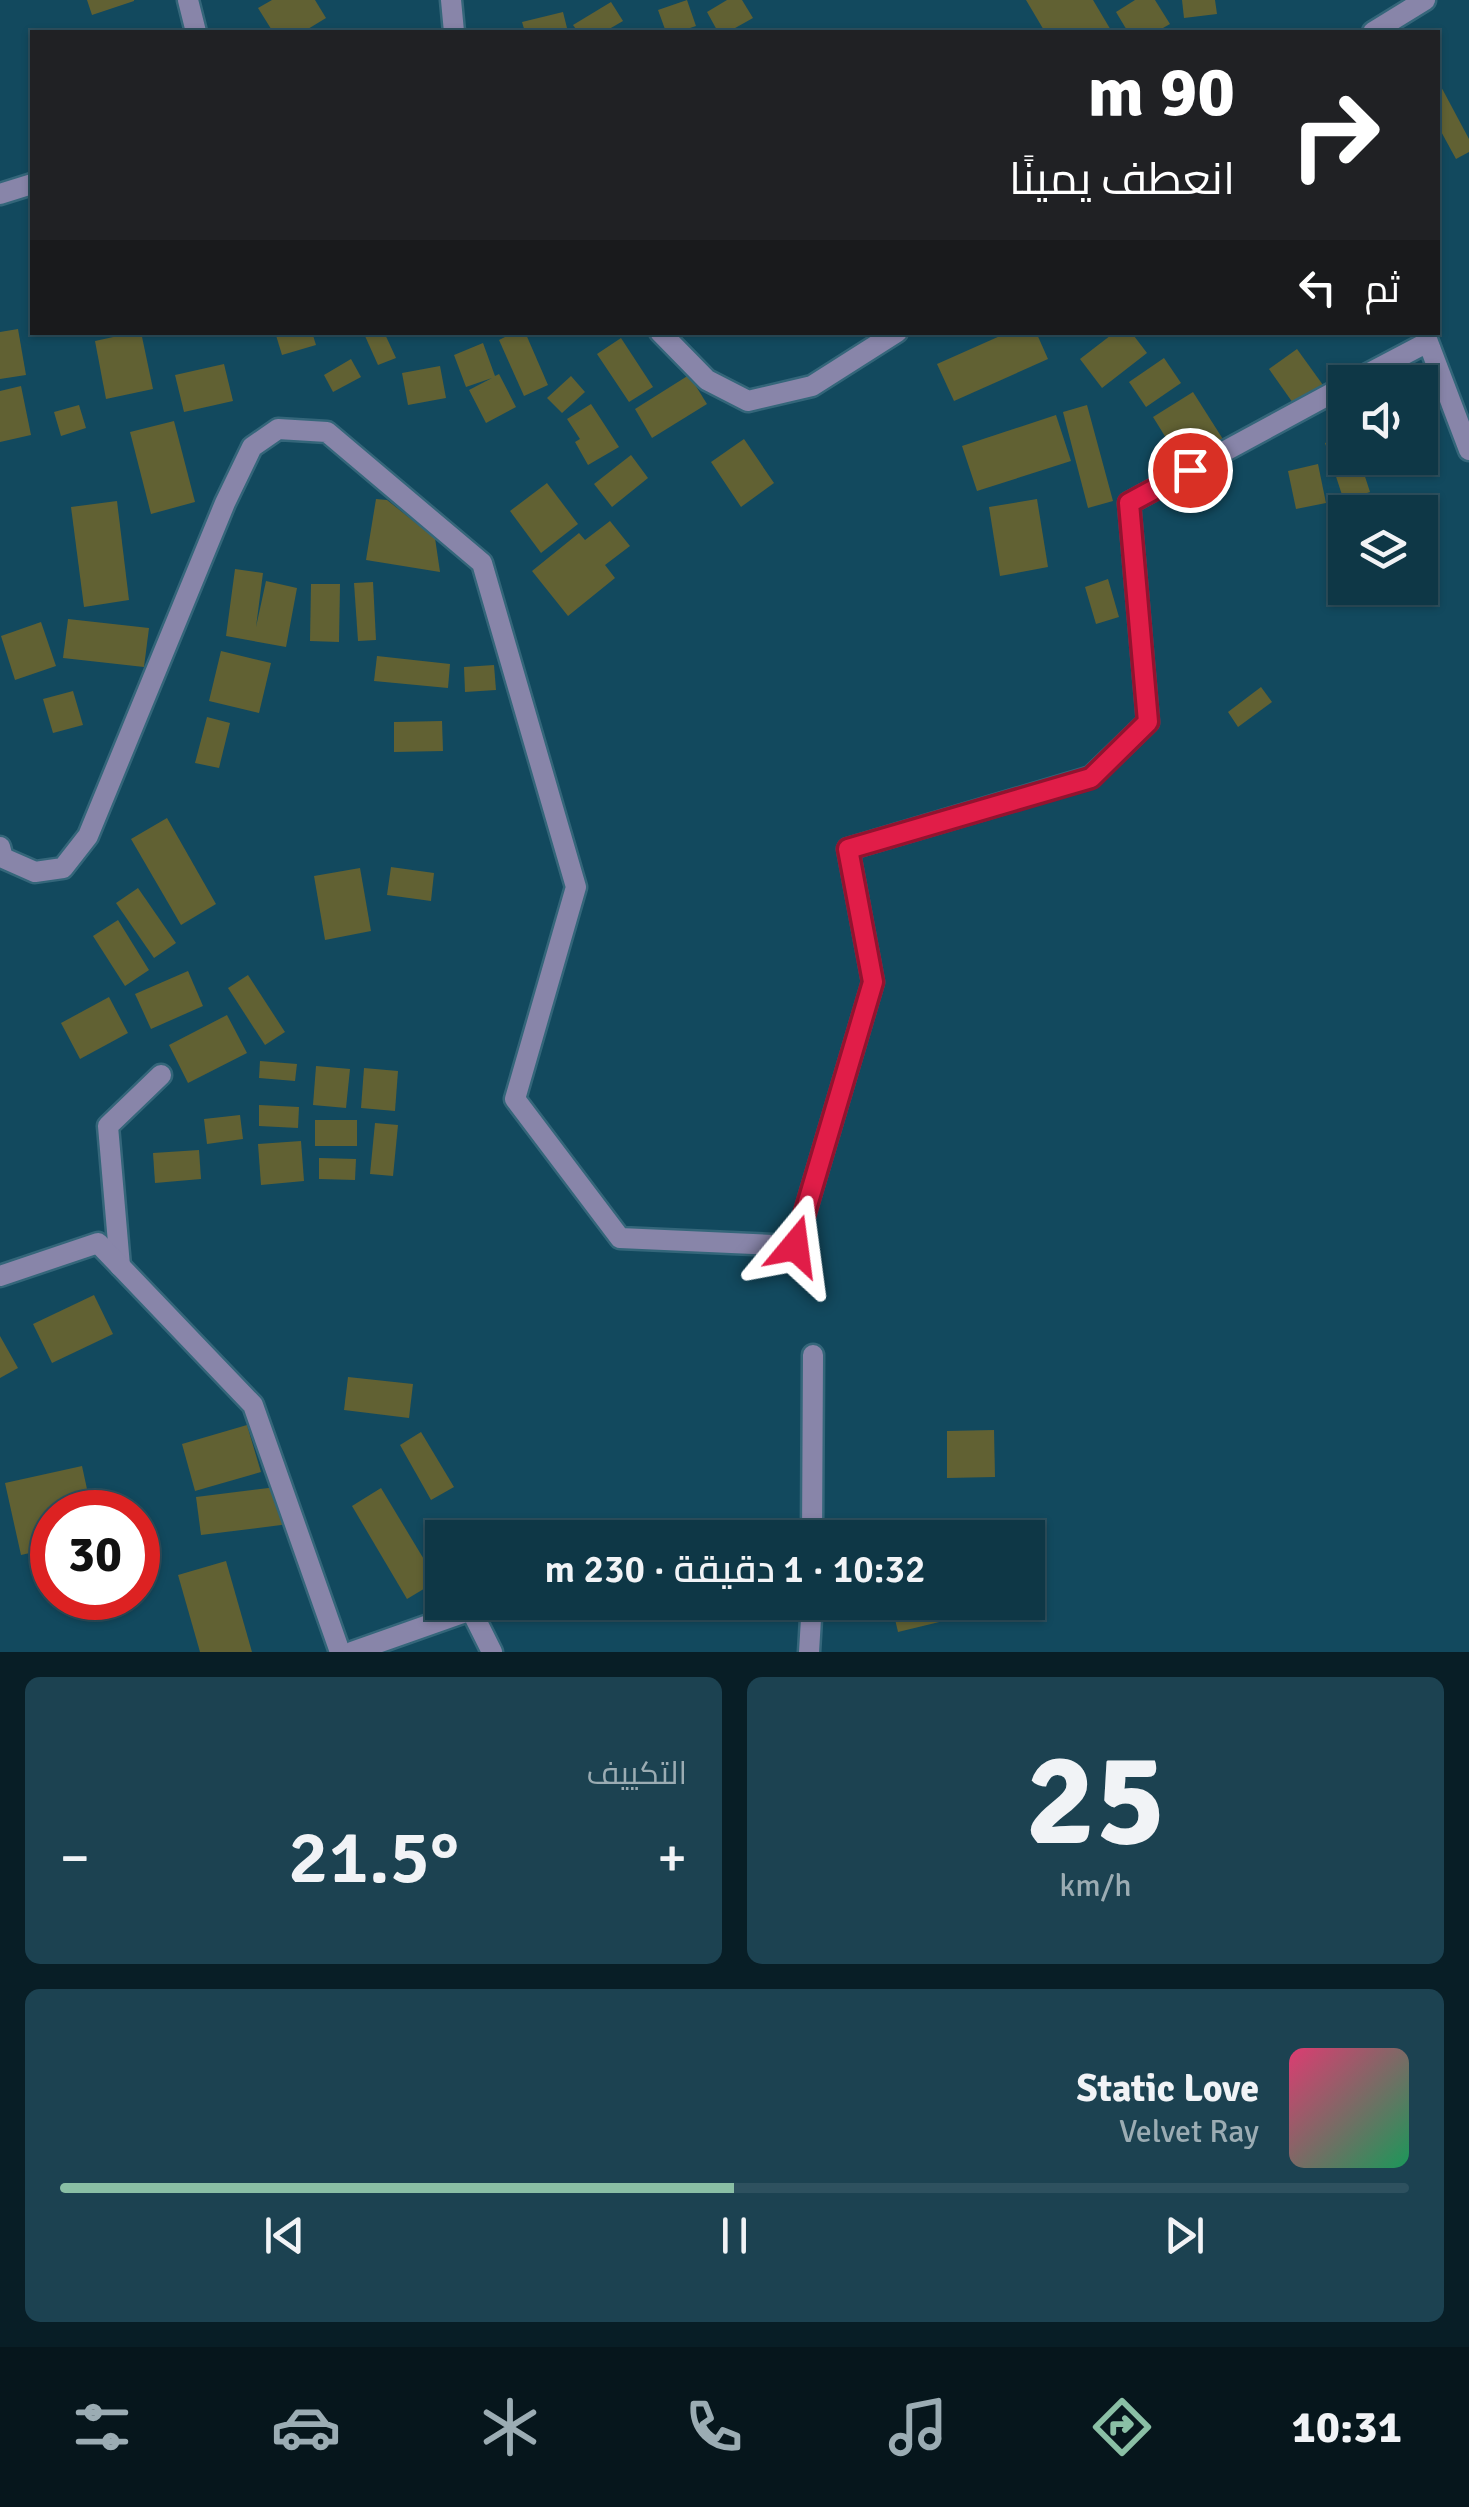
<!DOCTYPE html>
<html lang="ar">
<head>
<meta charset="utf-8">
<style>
  :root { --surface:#0e3746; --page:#1c4251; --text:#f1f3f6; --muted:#9bacb3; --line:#2e515f; --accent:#8abfa5 }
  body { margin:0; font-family:Signika,Cairo,sans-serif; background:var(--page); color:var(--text); direction:rtl; height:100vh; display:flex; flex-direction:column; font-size:38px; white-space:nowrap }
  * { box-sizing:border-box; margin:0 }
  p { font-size:32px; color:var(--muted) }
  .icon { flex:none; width:55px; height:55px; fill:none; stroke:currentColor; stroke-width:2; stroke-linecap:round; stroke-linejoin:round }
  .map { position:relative; height:1652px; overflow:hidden; direction:ltr }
  .panel { display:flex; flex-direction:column; gap:25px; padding:25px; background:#081e26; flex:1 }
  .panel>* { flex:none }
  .hud { position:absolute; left:30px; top:30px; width:1410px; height:305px; border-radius:0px; box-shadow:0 2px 8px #0004,0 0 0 2px var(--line); direction:rtl; background:#202124; color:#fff; overflow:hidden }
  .tools { position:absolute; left:1328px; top:365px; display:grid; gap:20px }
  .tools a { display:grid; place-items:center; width:110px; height:110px; border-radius:0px; background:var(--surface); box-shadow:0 2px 8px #0004,0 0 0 2px var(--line); font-size:50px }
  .speed { position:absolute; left:30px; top:1490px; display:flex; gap:20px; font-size:50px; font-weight:700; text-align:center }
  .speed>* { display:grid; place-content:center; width:130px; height:130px; border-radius:50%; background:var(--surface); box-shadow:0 2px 8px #0004,0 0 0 2px var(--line); line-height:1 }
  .speed .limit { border:15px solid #d22; background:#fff; color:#111 }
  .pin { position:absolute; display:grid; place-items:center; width:85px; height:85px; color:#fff; margin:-42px; border:5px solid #fff; border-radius:50%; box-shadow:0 2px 10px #0007 }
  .me { position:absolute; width:110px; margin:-55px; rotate:16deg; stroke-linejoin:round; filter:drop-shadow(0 0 8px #0008) }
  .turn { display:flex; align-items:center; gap:35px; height:210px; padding:0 40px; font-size:45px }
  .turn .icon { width:130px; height:130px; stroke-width:2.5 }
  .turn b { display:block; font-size:70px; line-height:85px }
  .then { display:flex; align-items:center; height:95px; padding:0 40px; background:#0003; gap:20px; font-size:38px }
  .big { font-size:75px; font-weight:600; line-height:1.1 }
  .panel .widget { flex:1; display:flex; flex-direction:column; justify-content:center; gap:15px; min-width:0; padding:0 35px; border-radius:15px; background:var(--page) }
  .panel .dial { align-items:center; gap:0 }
  .dial b { font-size:130px; line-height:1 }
  .song { display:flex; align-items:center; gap:30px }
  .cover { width:120px; height:120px; border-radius:15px; background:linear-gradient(135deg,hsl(340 70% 55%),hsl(150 70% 35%)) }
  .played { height:10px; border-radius:5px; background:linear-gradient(90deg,var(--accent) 50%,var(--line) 50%) }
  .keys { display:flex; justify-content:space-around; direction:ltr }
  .heat { display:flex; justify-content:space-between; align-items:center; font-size:55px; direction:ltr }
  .panel .tiles { flex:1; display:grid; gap:25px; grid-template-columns:1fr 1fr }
  .widget:last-child { grid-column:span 2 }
  .trip { position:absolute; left:425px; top:1520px; width:620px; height:100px; border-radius:0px; background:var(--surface); box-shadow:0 2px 8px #0004,0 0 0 2px var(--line); font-weight:600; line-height:100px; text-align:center; direction:rtl }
  .menu { display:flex; height:160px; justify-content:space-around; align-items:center; background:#06161c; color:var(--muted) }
  .menu .icon { width:70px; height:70px }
  .menu .current { color:var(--accent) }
  .menu b { font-size:45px; color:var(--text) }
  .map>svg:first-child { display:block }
  .building { fill:#616133 }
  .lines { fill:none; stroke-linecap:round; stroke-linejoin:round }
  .minor-casing { stroke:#34667a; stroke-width:25 }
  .minor { stroke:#8885a9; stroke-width:20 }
  .route-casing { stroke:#92132f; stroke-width:25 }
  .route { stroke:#e11d48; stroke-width:18 }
</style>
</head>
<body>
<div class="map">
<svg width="1469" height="1652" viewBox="0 0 1469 1652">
  <rect width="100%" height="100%" fill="#12495e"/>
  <g class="building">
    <path d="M87,0h47v1l-42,14z"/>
    <path d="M272,0h43l11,18 -23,14h-30l-15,-24z"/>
    <path d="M687,0l9,26 -18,6h-12l-8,-22z"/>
    <path d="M727,0h15l11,18 -25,14h-10l-11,-20z"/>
    <path d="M1026,0h67l19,32h-67z"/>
    <path d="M1135,0h20l15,24 -14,8h-28l-12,-20z"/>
    <path d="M1182,0h33l2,14 -33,4z"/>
    <path d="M611,2l12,19 -19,11h-26l-5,-7z"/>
    <path d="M563,12l5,20h-43l-3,-10z"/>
    <path d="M1438,81l31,58v13l-13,7 -18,-33z"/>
    <path d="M18,329l8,46 -26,4v-47z"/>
    <path d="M136,332h5l12,57 -47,10 -11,-58z"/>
    <path d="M275,332h37l4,13 -34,10z"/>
    <path d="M371,332h13l12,26 -18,7 -13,-29z"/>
    <path d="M515,332h10l23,53 -24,11 -25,-56z"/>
    <path d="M1009,332h27l12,27 -94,42 -17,-37z"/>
    <path d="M1115,332h16l16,21 -45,35 -22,-29z"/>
    <path d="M621,338l32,49 -24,15 -32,-48z"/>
    <path d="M483,343l12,33 4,-2 17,33 -30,16 -17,-33 23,-12 -26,9 -12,-32z"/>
    <path d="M1297,349l31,43 -28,21 -31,-44z"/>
    <path d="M1164,358l17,25 -35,24 -17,-25z"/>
    <path d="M351,359l10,18 -28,15 -9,-17z"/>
    <path d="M224,364l9,37 -49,11 -9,-37z"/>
    <path d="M440,366l6,32 -38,7 -6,-32z"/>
    <path d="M689,375l18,29 -55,34 -17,-29z"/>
    <path d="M571,376l14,16 -23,21 -15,-15z"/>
    <path d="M21,386l10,49 -31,7v-51z"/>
    <path d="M1193,392l33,52 -40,26 -33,-53z"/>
    <path d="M591,404l28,43 -31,18 -13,-23 5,-3 -13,-20z"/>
    <path d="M79,405l7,23 -25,8 -7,-24z"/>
    <path d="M1087,405l26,96 -25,7 -25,-96z"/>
    <path d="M1056,415l15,46 -94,30 -15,-45z"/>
    <path d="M174,421l21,81 -44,12 -21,-82z"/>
    <path d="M1345,436v22h14l11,34 -26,9 -19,-58z"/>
    <path d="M744,439l30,44 -33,24 -30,-45z"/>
    <path d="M631,455l17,23 -36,29 -18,-23z"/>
    <path d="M1318,464l8,39 -30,6 -8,-38z"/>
    <path d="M547,483l31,41 -37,29 -31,-42z"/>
    <path d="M376,499l11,1 48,38 5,34 -74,-12z"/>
    <path d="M1037,499l11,68 -48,9 -11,-69z"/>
    <path d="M117,501l12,99 -45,7 -13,-100z"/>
    <path d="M610,521l20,25 -25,19 10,13 -47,38 -36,-45 47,-38 6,7z"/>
    <path d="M235,569l28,4 -7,54 10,-46 31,7 -11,59 -60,-11z"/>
    <path d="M1108,579l11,38 -23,7 -11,-37z"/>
    <path d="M373,582l3,58 -18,1 -4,-58z"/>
    <path d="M311,584h29l-1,58 -29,-1z"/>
    <path d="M68,619l81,9 -5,39 -81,-9z"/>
    <path d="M41,622l15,44 -41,14 -14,-44z"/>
    <path d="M221,651l50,12 -12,50 -50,-12z"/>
    <path d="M377,656l73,8 -2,24 -74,-7z"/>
    <path d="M494,665l2,25 -31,2 -1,-25z"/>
    <path d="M1261,687l11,15 -34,25 -10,-15z"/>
    <path d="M73,691l10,34 -30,8 -10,-34z"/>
    <path d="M207,717l23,6 -11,45 -24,-5z"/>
    <path d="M442,721l1,30 -49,1v-30z"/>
    <path d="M167,818l49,86 -35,21 -50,-86z"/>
    <path d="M391,867l43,6 -3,28 -44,-6z"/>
    <path d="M360,868l11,63 -46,9 -11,-64z"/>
    <path d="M138,888l38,55 -22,15 -38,-55z"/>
    <path d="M118,920l31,50 -24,16 -32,-50z"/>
    <path d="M188,971l15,35 -52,23 -16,-35z"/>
    <path d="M248,975l37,57 -20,13 -37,-57z"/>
    <path d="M109,997l19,36 -48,26 -19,-36z"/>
    <path d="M227,1015l20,38 -59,30 -19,-38z"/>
    <path d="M260,1061l37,3 -2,17 -36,-3z"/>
    <path d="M316,1066l34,3 -4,39 -33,-3z"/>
    <path d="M364,1068l34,3 -3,40 -34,-3z"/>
    <path d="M259,1105l40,2 -1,21 -39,-2z"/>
    <path d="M240,1115l3,24 -36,5 -3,-25z"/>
    <rect x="315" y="1120" width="42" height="26"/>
    <path d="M375,1123l23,2 -5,51 -23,-2z"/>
    <path d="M301,1141l3,40 -43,4 -3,-41z"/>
    <path d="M199,1150l2,29 -46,4 -2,-30z"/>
    <path d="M319,1158l37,1 -1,21 -36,-1z"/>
    <path d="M94,1295l19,39 -61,29 -19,-39z"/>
    <path d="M0,1336l18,32 -18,10z"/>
    <path d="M348,1377l65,7 -4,34 -65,-8z"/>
    <path d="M247,1425l14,47 -66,19 -13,-47z"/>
    <path d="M994,1430l1,47 -48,1v-47z"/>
    <path d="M421,1432l33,55 -23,13 -31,-55z"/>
    <path d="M82,1466l10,46h-40v36l-31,7 -16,-72z"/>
    <path d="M285,1486l4,38 -88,11 -5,-38z"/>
    <path d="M381,1488l56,93 -30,18 -55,-93z"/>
    <path d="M226,1561l26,91h-52l-22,-77z"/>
    <path d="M664,1602h109l1,10 -109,9z"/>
    <path d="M891,1602h65l4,15 -62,15z"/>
  </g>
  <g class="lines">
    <defs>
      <g id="minor">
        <path d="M188,0l8,32"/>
        <path d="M451,0l3,32"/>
        <path d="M1373,32l52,-32"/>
        <path d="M0,194l32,-10"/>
        <path d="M660,332l47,48 41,21 64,-15 85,-54"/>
        <path d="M1352,382l76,-40 41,108"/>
        <path d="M0,847l3,11 32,14 28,-4 25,-32 137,-333 27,-56 26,-18 49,3 155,131 94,324 -61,212 105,139 175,8 78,-264 -25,-133 243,-72 57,-55 -19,-219 216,-117"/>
        <path d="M120,1266l-12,-140 53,-51"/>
        <path d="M0,1276l98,-33 155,162 87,247"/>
        <path d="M812,1538l1,-183"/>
        <path d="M352,1652l119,-42 21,42"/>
        <path d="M809,1652l3,-50"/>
      </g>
    </defs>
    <use href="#minor" class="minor-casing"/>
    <use href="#minor" class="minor"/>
  </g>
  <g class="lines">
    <defs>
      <path id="route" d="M795,1246l78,-264 -25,-133 243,-71 57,-56 -19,-219 61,-33"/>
    </defs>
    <use href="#route" class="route-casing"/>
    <use href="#route" class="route"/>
  </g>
</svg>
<div class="tools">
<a><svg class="icon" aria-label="sound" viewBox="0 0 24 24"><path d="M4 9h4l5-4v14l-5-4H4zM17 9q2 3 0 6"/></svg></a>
<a><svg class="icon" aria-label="layers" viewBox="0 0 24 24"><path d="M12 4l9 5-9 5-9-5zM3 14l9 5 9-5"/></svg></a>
</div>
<div class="speed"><div class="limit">30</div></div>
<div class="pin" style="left:1190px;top:470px;background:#d93025"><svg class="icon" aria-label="arrive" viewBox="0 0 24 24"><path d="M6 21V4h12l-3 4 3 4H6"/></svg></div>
<svg class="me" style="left:795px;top:1246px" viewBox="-20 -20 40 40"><path d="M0-17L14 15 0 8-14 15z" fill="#e11d48" stroke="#fff" stroke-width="4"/></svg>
<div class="trip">10:32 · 1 دقيقة · 230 m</div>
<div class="hud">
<div class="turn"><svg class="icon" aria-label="right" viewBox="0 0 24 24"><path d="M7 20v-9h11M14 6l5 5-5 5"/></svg><div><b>90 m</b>انعطف يمينًا</div></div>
<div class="then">ثم<svg class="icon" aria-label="left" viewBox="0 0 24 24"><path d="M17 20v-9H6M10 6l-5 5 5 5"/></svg></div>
</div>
</div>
<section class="panel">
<div class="tiles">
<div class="widget dial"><b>25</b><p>km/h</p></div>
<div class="widget"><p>التكييف</p>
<div class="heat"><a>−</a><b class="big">21.5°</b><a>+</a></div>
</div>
<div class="widget">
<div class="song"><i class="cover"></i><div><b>Static Love</b><p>Velvet Ray</p></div></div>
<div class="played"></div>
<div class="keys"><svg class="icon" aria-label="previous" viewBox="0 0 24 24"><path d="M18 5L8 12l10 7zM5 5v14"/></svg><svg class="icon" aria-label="pause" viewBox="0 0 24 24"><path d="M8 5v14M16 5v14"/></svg><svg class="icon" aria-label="next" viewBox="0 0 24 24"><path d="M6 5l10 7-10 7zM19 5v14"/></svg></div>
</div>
</div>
</section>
<nav class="menu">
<b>10:31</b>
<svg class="icon current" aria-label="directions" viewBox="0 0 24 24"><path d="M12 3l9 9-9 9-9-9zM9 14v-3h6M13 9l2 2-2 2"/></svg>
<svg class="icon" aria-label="music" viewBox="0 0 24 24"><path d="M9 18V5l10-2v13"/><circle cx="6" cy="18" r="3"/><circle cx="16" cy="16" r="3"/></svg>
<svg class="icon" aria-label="phone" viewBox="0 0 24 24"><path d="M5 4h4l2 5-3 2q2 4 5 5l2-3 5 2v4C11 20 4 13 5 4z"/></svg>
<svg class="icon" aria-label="climate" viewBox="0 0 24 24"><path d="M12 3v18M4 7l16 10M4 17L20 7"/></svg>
<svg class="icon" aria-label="car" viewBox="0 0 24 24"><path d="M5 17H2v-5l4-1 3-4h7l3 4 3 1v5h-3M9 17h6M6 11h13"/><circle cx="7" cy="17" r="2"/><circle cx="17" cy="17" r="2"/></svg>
<svg class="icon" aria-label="filters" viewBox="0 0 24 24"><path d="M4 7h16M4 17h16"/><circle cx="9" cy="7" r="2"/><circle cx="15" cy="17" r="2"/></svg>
</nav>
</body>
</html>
